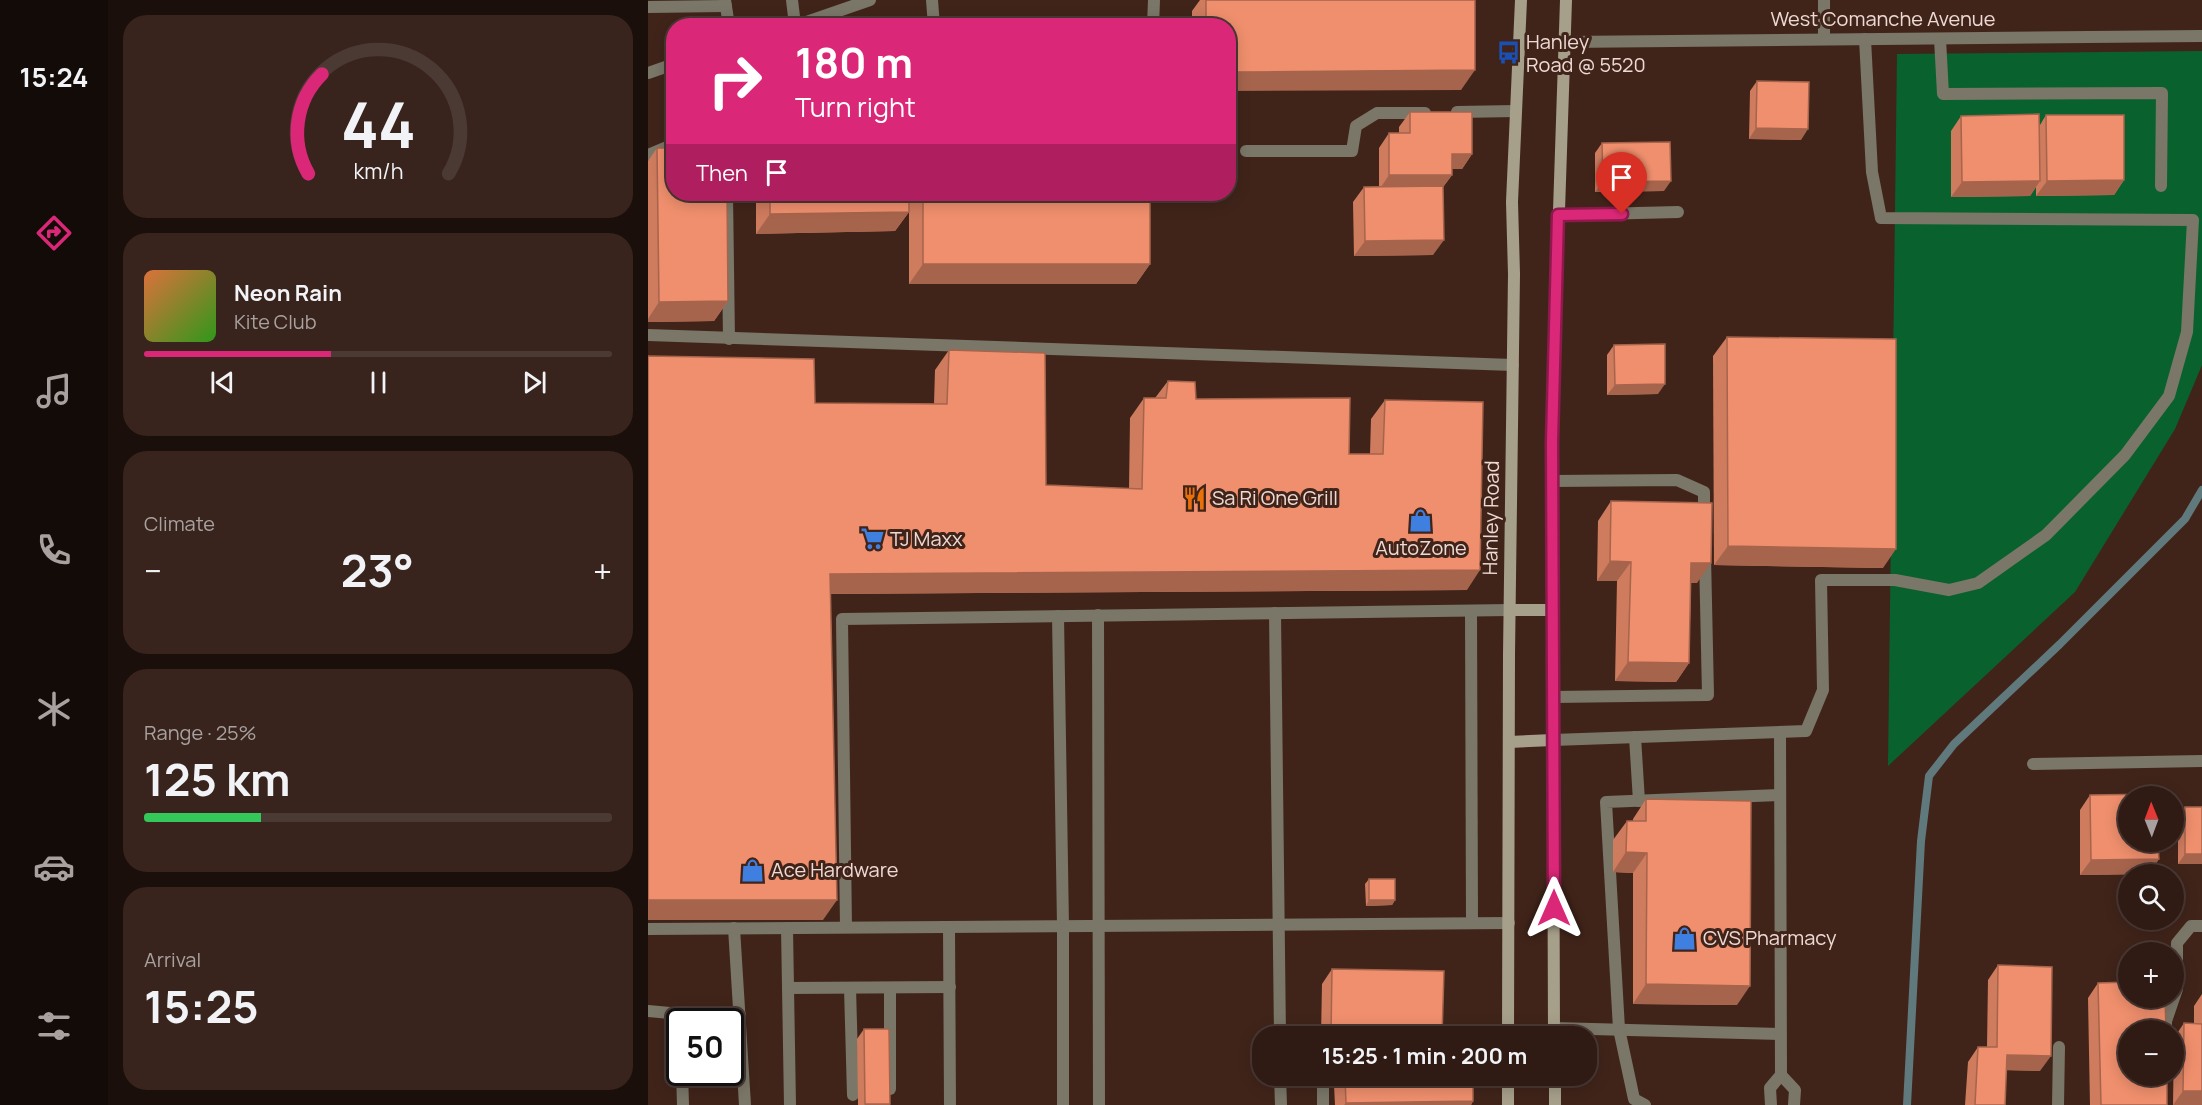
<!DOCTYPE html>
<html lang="en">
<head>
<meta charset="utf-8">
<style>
  :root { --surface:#301b14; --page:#38241d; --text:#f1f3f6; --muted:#a8a1a0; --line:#4b3934; --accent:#db2777 }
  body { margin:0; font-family:Manrope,sans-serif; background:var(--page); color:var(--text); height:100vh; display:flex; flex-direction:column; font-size:22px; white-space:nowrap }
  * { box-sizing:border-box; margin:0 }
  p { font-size:20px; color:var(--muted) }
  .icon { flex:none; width:33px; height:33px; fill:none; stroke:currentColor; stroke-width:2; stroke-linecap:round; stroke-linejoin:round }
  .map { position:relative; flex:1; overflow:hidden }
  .sheet { display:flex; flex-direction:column; gap:15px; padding:15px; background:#1a0f0b; width:540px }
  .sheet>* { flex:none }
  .top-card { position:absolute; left:18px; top:18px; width:570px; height:183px; border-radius:24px; box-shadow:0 3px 15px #0003,0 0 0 2px var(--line); background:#db2777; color:#fff; overflow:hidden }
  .needle { width:39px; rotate:359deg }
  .controls { position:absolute; left:1470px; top:786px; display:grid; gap:12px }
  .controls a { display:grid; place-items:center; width:66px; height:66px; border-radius:50%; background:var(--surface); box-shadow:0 3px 15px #0003,0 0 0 2px var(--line); font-size:30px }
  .speed { position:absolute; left:18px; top:1008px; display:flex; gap:12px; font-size:30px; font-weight:700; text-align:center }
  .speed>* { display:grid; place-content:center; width:78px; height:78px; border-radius:50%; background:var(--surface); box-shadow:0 3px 15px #0003,0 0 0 2px var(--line); line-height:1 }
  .speed .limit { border:3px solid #111; border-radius:9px; background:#fff; color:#111 }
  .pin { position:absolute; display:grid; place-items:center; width:51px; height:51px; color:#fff; margin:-62px -26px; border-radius:50% 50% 50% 0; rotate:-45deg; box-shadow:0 0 6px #0007 }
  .pin .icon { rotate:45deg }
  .me { position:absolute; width:66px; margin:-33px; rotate:0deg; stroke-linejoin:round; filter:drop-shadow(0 0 4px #0008) }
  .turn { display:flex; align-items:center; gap:21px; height:126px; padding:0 30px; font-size:27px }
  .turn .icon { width:78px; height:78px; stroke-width:2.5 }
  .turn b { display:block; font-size:42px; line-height:51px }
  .then { display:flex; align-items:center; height:57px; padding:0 30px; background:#0003; gap:12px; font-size:22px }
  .big { font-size:45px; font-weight:700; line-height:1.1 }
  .sheet .widget { flex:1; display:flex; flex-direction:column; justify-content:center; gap:9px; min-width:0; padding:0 21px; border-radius:24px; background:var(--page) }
  .sheet .dial { align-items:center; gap:0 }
  .dial svg { height:156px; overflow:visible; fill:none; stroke:var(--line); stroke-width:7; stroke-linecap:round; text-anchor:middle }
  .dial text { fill:var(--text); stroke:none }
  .song { display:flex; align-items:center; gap:18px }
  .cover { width:72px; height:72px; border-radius:9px; background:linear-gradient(135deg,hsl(20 70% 55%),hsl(110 70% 35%)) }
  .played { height:6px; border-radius:3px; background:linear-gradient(90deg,var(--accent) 40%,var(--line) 40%) }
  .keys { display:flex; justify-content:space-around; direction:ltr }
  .heat { display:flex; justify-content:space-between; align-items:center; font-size:33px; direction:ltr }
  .charge { height:9px; border-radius:4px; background:linear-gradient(90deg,#34c759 25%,var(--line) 0) }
  .trip { position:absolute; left:604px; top:1026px; width:345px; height:60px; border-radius:24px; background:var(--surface); box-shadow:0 3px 15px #0003,0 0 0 2px var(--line); font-weight:700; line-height:60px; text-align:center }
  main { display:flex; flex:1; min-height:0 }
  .tabs { display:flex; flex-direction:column; width:108px; justify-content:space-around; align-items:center; background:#130b08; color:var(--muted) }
  .tabs .icon { width:42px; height:42px }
  .tabs .on { color:var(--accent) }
  .tabs b { font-size:27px; color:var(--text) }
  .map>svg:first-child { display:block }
  .green { fill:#09612e }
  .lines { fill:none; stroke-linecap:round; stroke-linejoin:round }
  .stream { stroke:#60797c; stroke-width:8 }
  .service { stroke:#7a7668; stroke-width:12 }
  .minor { stroke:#7a7668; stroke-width:12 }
  .secondary { stroke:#a69f8a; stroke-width:12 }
  .wall { fill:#ce7b5e }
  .shaded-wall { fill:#a7644c }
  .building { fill:#ef8f6d; stroke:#a7644c; stroke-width:1.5 }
  .route-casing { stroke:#8e194d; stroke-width:15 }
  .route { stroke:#db2777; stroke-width:10 }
  .labels { text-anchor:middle; stroke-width:6; stroke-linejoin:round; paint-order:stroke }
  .street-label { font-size:20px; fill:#eedad4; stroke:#40241a }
  .poi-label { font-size:20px; fill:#eedad4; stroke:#40241a; text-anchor:start }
</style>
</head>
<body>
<main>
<nav class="tabs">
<b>15:24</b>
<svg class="icon on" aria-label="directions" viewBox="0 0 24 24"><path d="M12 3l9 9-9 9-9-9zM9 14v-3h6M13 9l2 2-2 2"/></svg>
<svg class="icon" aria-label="music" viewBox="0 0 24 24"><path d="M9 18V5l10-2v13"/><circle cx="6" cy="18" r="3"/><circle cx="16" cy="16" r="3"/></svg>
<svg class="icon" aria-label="phone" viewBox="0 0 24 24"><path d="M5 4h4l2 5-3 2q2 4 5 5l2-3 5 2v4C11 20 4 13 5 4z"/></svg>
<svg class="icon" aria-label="climate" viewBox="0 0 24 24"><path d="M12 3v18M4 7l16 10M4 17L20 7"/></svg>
<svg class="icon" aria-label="car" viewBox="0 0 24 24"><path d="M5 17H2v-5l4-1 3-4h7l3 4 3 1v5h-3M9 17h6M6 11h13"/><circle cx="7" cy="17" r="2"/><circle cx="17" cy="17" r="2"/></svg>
<svg class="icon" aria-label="filters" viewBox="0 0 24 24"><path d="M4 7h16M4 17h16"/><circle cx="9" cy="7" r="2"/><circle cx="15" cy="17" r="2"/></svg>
</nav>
<section class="sheet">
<div class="widget dial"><svg viewBox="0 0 100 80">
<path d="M14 69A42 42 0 1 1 86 69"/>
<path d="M14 69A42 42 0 0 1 21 18" stroke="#db2777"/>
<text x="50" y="56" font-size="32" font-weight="700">44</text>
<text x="50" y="72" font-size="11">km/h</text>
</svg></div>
<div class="widget">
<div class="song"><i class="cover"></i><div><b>Neon Rain</b><p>Kite Club</p></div></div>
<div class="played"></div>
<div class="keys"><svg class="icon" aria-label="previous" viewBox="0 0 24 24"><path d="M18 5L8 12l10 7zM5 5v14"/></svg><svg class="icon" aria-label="pause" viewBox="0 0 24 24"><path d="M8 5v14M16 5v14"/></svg><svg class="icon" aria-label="next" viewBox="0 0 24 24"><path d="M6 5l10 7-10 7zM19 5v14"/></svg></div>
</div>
<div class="widget"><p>Climate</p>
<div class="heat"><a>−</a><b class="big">23°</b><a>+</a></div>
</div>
<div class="widget"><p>Range · 25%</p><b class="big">125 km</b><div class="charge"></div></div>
<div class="widget"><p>Arrival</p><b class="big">15:25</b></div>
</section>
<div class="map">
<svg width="1554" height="1105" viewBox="0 0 1554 1105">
  <rect width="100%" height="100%" fill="#40241a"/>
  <path class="green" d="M1554,51v314l-27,64 -100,163 -187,174 9,-712z"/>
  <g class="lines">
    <path class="stream" d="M1259,1105l14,-264 8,-65 25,-32 106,-100 125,-125 17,-29"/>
    <g class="service">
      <path d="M77,0l4,26"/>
      <path d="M144,0l3,25"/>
      <path d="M284,0l2,26"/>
      <path d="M1176,0v38"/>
      <path d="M0,7l78,-1"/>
      <path d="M505,26l1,-26"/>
      <path d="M1292,39l3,55 219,-1 -1,93"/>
      <path d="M809,112l59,-1"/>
      <path d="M598,151h106l4,-25 21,-13h48"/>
      <path d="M0,155l26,-11"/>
      <path d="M79,194l2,145"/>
      <path d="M910,215l120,-3"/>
      <path d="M0,335l865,30"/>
      <path d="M904,481l125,-1 27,12v26"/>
      <path d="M823,611l1,312"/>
      <path d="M627,613l5,423"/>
      <path d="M450,615l1,490"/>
      <path d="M410,616l5,310v179"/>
      <path d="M905,697l155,-2 -3,-139"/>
      <path d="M987,737l4,64"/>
      <path d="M905,740l253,-9 17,-41 -2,-110h74l54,10 29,-7 68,-48 79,-80 44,-59 18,-64 6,-112 -312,-2 -9,-46 -7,-133"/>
      <path d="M198,927l-4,-308 668,-9"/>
      <path d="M301,927l1,178"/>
      <path d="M86,928l11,177"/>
      <path d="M139,928l3,177"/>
      <path d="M0,929l861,-6"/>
      <path d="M140,988l162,-1"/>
      <path d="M202,988l3,107"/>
      <path d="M0,1011l33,3"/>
      <path d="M33,1022v-8l59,1"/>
      <path d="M906,1028l226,6"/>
      <path d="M1518,1030v-9l11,-32v-46l14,-17h11"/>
      <path d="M34,1072l1,33"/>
      <path d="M1133,1075l14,15 -1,15"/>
      <path d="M632,1076l1,29"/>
      <path d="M242,1089v-101"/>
      <path d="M675,1105v-29"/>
      <path d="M997,1105l-11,-6 -15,-70 -13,-227 173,-7"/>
      <path d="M1123,1105l-1,-17 11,-13 -1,-343"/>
      <path d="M1410,1105l1,-58"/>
    </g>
    <g class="minor">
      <path d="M147,26l75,-26"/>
      <path d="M916,42l638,-6"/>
      <path d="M0,73l26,-9"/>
      <path d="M1385,764l169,-3"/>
    </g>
    <g class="secondary">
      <path d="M862,610h43"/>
      <path d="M861,742l44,-2"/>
      <path d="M860,1036l1,-381 5,-381 -2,-72 9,-202"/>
      <path d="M906,1036l-2,-614 14,-422"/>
      <path d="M907,1076v29"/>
      <path d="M860,1105v-29"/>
    </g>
  </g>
  <g class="wall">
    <path d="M552,0h275l-14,90 -233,-64h-36v-15z"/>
    <path d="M1109,81l44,59 -52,-1 1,-48z"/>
    <path d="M762,112l62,42 -10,15h-10v6l-9,12 -10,68 -79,1 -1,-54 11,-15h15v-39l10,-15h10v-6z"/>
    <path d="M1398,115l78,65 -10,15 -78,1v-9l-6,9 -79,1v-66l10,-15 79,9z"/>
    <path d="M954,143l62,48 -69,1v-39z"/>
    <path d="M9,148l71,153 -14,20 -66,1v-161z"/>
    <path d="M108,194h394v70l-14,20h-227v-72l-14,19 -139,3z"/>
    <path d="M1079,337l156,231 -169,-3 -1,-209z"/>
    <path d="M966,345l44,49 -51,1v-40z"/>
    <path d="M301,350l97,135 83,4 1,-71 14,-20h11l13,-17 28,18 153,55h21l1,-35 14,-19 82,190 -636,4 -8,326h-175v-564l167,47 119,1 1,-34z"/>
    <path d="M963,501l86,82h-6l-2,80 -13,19 -61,-1 2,-100h-20l1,-60z"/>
    <path d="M1442,795l69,64 -11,15 -68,1v-65z"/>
    <path d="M998,799l91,206 -104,-1v-131l-20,-1v-32l14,-19h6v-2z"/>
    <path d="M1537,807h17v57h-24v-47z"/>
    <path d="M721,879l26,21 -3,5 -26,1 -1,-22z"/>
    <path d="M1350,965l42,106 -34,-1 -1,35h-40l3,-43 10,-15h9l1,-67z"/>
    <path d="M684,969l110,67h-121l1,-52z"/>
    <path d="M1450,983l69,122h-77l-2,-107z"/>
    <path d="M1554,994v111h-29l1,-67 10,-15 10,1v-18z"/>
    <path d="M216,1029l26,75 -1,1h-31l-1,-66z"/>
    <path d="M693,1076h132v25l-2,4h-136l-1,-20z"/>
  </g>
  <g class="shaded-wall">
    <path d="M827,70l-14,20 -233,1v-19z"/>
    <path d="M1108,128l52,1 -7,11 -52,-1z"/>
    <path d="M804,154h20l-10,15h-21z"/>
    <path d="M741,175h63l-11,15h-62z"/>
    <path d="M1476,180l-10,15 -78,1 11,-15z"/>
    <path d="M1023,181l-7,10 -69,1 8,-10z"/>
    <path d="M1392,181l-10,15 -79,1 11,-15z"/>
    <path d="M261,212l-14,19 -139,3 14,-20z"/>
    <path d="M796,240l-11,15 -79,1 11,-15z"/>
    <path d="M275,264h227l-14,20h-227z"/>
    <path d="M80,301l-14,20 -66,1v-3l11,-17z"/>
    <path d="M1017,384l-7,10 -51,1 8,-10z"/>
    <path d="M1080,546l168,3 -13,19 -169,-3z"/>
    <path d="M962,561l21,1 -14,19h-20z"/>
    <path d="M1043,563h20l-14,20h-20z"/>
    <path d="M832,570l-13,20 -651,4 14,-20z"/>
    <path d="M980,662l61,1 -13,19 -61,-1z"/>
    <path d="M978,852l21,1 -14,20 -20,-1z"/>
    <path d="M1537,854h17v10h-24z"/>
    <path d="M1511,859l-11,15 -68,1 11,-15z"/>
    <path d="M0,900h189l-14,20h-175z"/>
    <path d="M721,900h26l-3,5 -26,1z"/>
    <path d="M998,984l104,2 -13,19 -104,-1z"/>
    <path d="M1359,1055l44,1 -11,15 -44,-1z"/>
    <path d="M1535,1091h19v14h-29z"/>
    <path d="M825,1101l-2,4h-127l2,-2z"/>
    <path d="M217,1104h25l-1,1h-24z"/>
  </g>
  <g class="building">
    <path d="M558,0h269v70l-247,2v-46h-22z"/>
    <path d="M1109,81l52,1 -1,47 -52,-1z"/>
    <path d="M762,112h62v42h-20v21h-63v-42h21z"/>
    <path d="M1391,114l1,67 -78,1 -1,-66z"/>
    <path d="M1398,115h78v65l-77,1z"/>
    <path d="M1022,142l1,39 -68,1 -1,-39z"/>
    <path d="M9,148h17v46h53l1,107 -69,1z"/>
    <path d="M795,186l1,54 -79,1 -1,-54z"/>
    <path d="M122,194h139v18l-139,2z"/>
    <rect x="275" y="194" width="227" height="70"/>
    <path d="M1079,337l169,2v210l-168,-3z"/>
    <path d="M1017,344v40l-50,1 -1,-40z"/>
    <path d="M301,350l96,3 1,132 96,4 2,-91h22l2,-17 27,1 1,17 154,-1 -1,56h34l2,-54 98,2 -3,168 -650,4 7,326h-189v-544l166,3 1,44 132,1z"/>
    <path d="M963,501l101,2 -1,60h-20l-2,100 -61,-1 3,-100 -21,-1z"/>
    <path d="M1510,794v2h-30v46h30l1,17 -68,1 -1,-65z"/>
    <path d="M998,799l105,2 -1,185 -104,-2 1,-131 -21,-1 1,-31h19z"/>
    <rect x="1537" y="807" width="17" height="47"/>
    <rect x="721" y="879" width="26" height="21"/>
    <path d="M1350,965l54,2 -1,89 -44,-1 -2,50h-30l3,-58h19z"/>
    <path d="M684,969l112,2 -2,65h-111z"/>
    <path d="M1480,982v16h37l1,32h-38v46h39v29h-66l-3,-122z"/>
    <path d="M1536,1023l18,1v67h-19z"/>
    <path d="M216,1029h25l1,75h-25z"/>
    <path d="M697,1076h128v25l-127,2z"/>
  </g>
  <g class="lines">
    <defs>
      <path id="route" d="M906,908l-2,-466 6,-227 64,-1"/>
    </defs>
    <use href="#route" class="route-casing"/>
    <use href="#route" class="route"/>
  </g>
  <defs>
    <symbol id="bus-bare" viewBox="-9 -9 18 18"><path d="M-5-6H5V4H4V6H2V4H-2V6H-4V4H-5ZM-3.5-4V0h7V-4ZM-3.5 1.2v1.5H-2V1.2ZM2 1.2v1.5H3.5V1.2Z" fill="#1a4fb4" stroke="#40241a" stroke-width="2.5" paint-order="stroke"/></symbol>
    <symbol id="restaurant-bare" viewBox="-9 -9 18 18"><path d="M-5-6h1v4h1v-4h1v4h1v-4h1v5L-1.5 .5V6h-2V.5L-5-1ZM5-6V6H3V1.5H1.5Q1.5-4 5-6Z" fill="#e8710a" stroke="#40241a" stroke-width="2.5" paint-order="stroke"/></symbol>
    <symbol id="shop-bare" viewBox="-9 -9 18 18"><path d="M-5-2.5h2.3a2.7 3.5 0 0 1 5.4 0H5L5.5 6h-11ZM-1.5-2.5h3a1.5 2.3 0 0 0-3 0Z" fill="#3f7fe0" stroke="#40241a" stroke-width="2.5" paint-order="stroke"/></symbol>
    <symbol id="supermarket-bare" viewBox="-9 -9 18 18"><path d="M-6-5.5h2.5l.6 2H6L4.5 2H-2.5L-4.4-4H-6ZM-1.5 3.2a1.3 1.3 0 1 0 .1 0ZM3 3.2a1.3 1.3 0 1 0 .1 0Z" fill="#3f7fe0" stroke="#40241a" stroke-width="2.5" paint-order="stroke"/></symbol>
  </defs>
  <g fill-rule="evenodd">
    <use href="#bus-bare" x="844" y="36" width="33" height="33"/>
    <use href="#restaurant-bare" x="530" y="482" width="33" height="33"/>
    <use href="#shop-bare" x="756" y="504" width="33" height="33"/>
    <use href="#supermarket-bare" x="208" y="522" width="33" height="33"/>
    <use href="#shop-bare" x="88" y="854" width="33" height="33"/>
    <use href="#shop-bare" x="1020" y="922" width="33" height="33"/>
  </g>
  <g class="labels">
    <g class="street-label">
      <text x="1235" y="26">West Comanche Avenue</text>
      <text transform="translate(843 518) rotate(-89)" y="7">Hanley Road</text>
    </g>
    <g class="poi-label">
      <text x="878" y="49">Hanley<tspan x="878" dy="23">Road @ 5520</tspan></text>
      <text x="564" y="505">Sa Ri One Grill</text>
      <text x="242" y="546">TJ Maxx</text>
      <text x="773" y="555" text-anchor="middle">AutoZone</text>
      <text x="123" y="877">Ace Hardware</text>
      <text x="1055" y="945">CVS Pharmacy</text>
    </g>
  </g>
</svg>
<div class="controls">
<a><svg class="needle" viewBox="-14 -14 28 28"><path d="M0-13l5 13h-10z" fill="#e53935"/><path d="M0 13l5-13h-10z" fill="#a8a1a0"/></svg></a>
<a><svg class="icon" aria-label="search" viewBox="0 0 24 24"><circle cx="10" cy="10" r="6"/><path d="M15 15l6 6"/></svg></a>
<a>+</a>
<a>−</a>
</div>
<div class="speed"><div class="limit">50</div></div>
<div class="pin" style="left:974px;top:214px;background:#d93025"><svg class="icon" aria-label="arrive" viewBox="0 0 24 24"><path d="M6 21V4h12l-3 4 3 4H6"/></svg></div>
<svg class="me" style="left:906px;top:908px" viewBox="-20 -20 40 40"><path d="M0-17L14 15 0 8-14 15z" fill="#db2777" stroke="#fff" stroke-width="4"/></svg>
<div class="trip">15:25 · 1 min · 200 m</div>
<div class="top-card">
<div class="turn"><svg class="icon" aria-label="right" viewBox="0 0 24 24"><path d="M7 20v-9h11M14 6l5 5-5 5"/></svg><div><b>180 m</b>Turn right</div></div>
<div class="then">Then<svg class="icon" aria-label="arrive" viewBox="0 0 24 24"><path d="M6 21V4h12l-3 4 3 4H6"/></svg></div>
</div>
</div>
</main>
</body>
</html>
